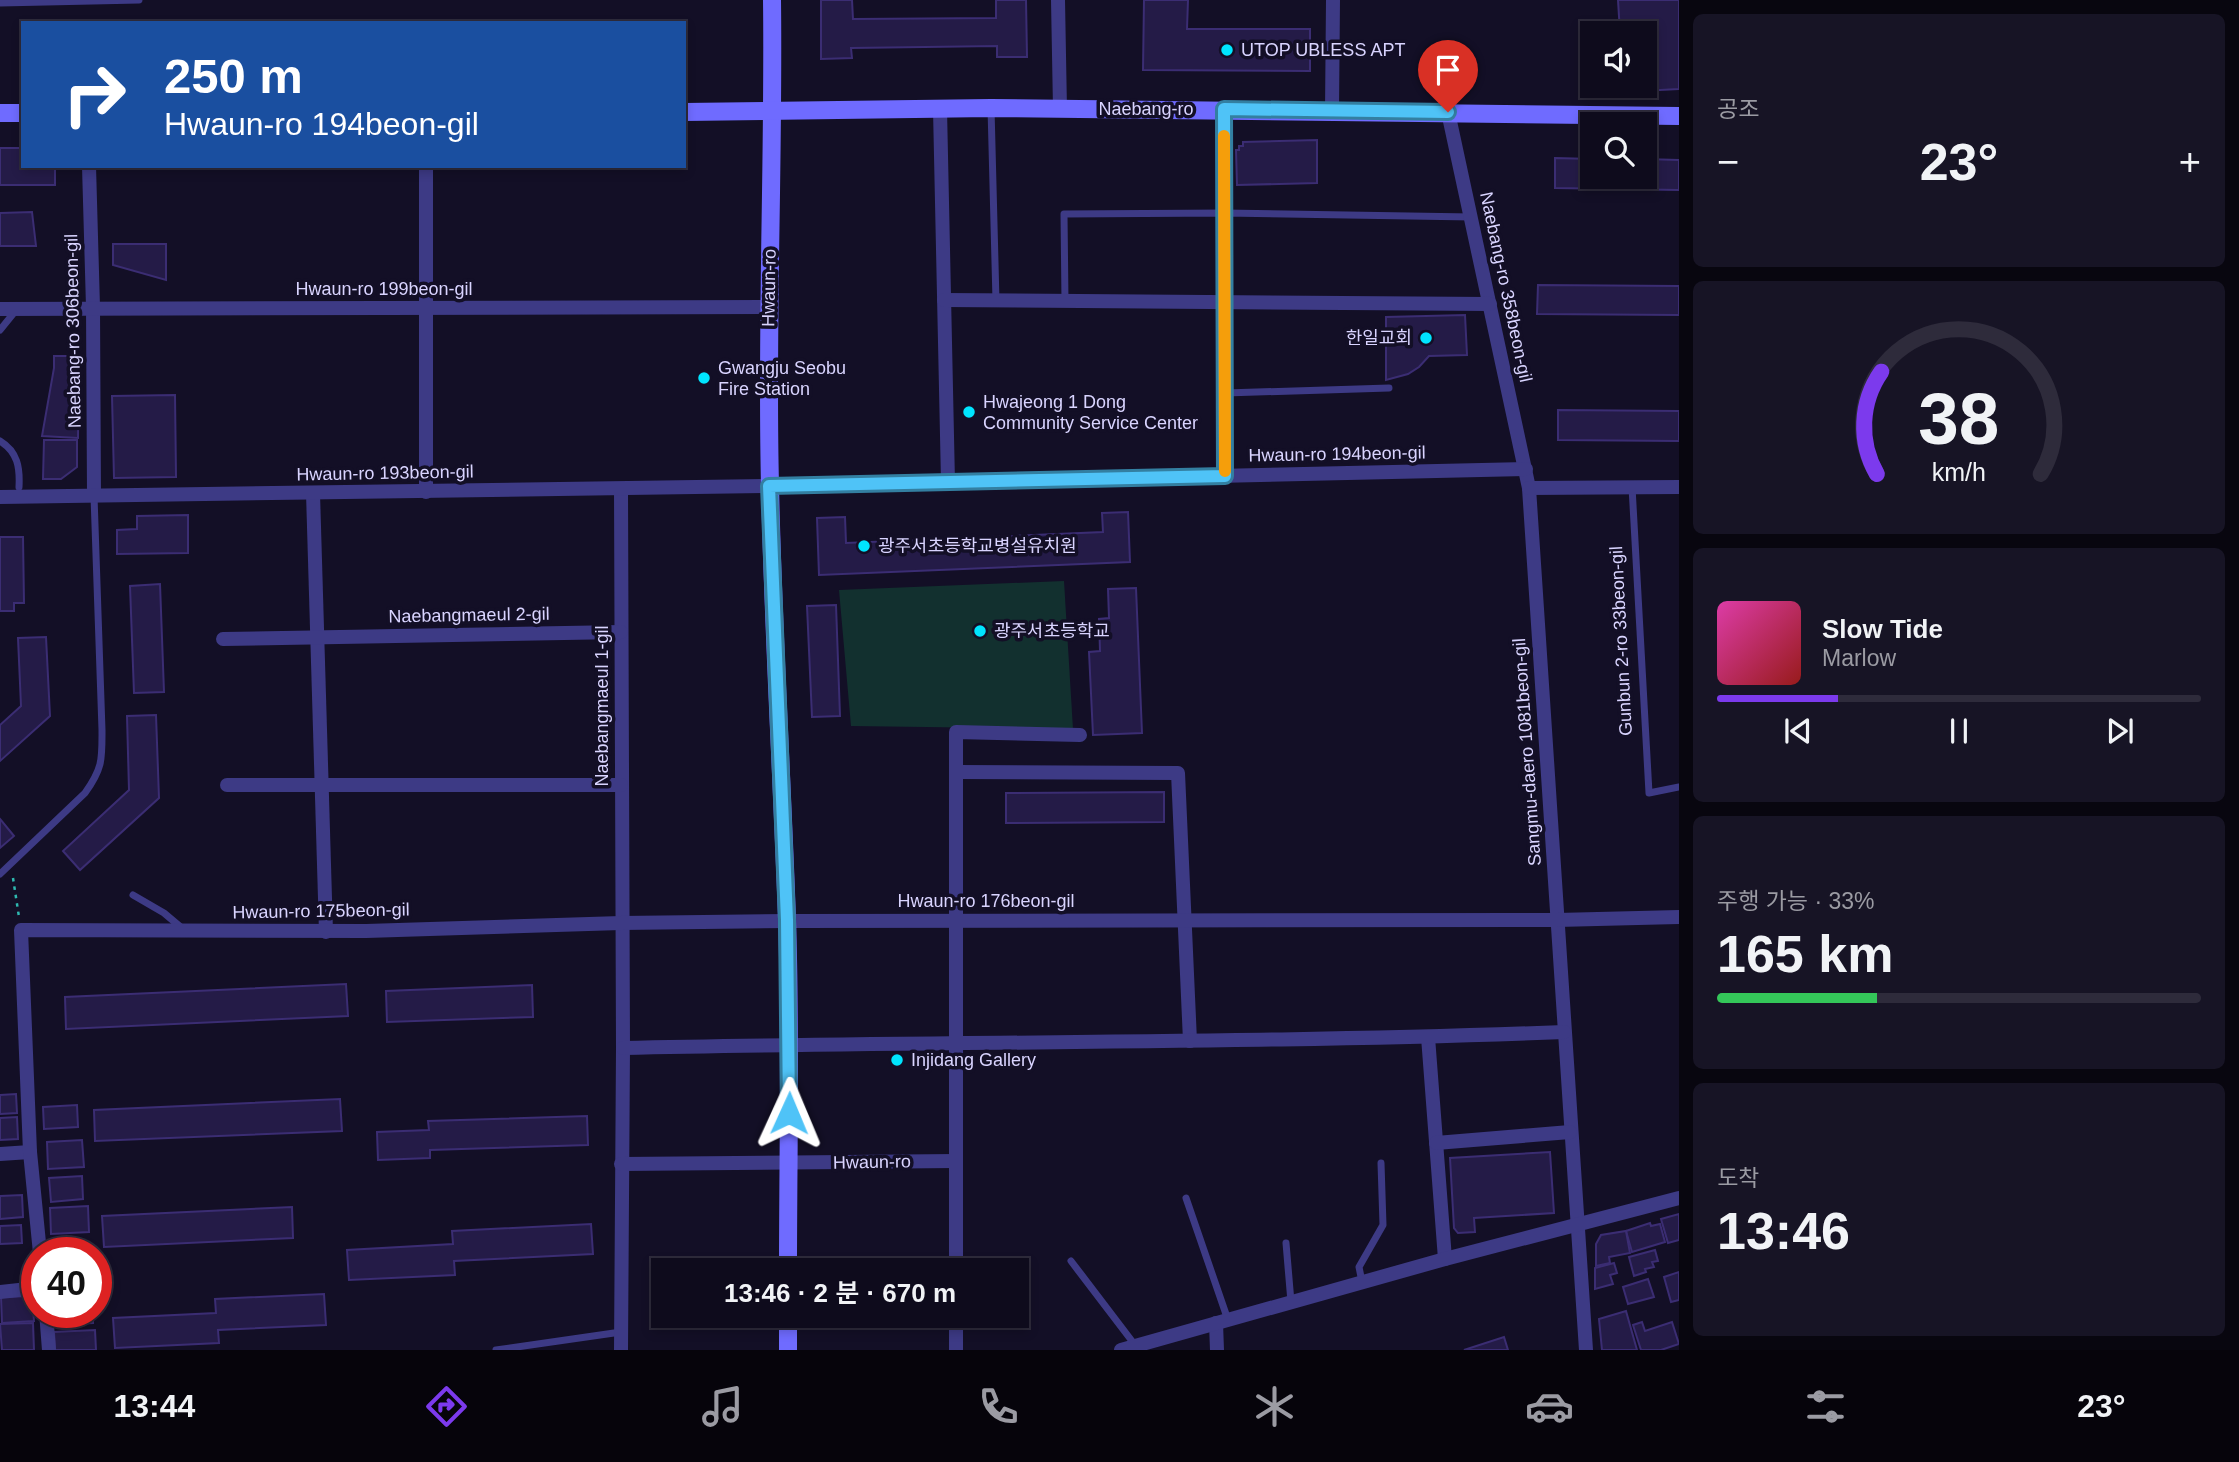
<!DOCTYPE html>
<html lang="ko">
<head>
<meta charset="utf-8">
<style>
  :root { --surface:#0e0b1c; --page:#171425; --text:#f1f3f6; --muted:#9b9ba3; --line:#2e2b3b; --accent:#7c3aed }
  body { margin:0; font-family:Helvetica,"Noto Sans KR",sans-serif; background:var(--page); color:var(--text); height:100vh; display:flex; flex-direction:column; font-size:26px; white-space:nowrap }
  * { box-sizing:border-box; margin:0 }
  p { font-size:23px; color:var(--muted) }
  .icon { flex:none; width:38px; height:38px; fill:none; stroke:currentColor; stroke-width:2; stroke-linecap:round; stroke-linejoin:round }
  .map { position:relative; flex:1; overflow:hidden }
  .sheet { display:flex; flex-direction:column; gap:14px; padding:14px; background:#08060f; width:560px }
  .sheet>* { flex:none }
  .guide { position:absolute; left:21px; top:21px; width:665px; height:147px; border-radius:0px; box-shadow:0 4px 10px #0003,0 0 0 2px var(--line); background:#1a4fa0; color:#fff; overflow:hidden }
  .tools { position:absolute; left:1580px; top:21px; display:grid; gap:14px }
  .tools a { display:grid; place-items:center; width:77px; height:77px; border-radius:0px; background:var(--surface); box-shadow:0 4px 10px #0003,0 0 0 2px var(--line); font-size:35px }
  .speed { position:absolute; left:21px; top:1237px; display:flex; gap:14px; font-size:35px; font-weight:700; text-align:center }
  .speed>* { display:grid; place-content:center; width:91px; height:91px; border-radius:50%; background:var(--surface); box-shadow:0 4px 10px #0003,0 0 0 2px var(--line); line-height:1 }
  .speed .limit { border:10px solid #d22; background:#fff; color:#111 }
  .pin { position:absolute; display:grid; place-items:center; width:60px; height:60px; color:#fff; margin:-72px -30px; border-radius:50% 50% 50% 0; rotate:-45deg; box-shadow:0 0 7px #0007 }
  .pin .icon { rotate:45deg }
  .me { position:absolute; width:77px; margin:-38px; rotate:1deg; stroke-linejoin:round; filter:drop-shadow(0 0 5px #0008) }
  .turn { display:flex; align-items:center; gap:24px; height:147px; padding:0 28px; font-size:32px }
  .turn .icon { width:91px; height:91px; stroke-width:2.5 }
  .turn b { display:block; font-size:49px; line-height:60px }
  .big { font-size:52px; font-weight:600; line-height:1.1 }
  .sheet .tile { flex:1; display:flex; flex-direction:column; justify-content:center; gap:10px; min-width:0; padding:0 24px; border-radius:10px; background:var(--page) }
  .sheet .dial { align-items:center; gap:0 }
  .dial svg { height:182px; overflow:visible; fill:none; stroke:var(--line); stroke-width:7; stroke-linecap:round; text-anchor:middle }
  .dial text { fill:var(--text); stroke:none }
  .song { display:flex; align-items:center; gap:21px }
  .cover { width:84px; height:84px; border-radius:10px; background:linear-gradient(135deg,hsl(320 70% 55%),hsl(0 70% 35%)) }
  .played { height:7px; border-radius:4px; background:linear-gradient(90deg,var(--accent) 25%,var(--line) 25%) }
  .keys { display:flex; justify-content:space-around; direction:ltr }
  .heat { display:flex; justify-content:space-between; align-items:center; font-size:38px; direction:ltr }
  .charge { height:10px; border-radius:5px; background:linear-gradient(90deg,#34c759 33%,var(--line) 0) }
  .trip { position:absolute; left:651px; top:1258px; width:378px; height:70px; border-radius:0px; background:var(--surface); box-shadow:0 4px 10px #0003,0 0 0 2px var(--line); font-weight:600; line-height:70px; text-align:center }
  .tabs { display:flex; height:112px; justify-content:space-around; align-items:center; background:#06040b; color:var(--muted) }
  .tabs .icon { width:49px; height:49px }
  .tabs .on { color:var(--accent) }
  .tabs b { font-size:32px; color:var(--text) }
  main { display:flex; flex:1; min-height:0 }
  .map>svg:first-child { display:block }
  .green { fill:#12302f }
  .building { fill:#241b47; stroke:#3b2d73; stroke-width:2 }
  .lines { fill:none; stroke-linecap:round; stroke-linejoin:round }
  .path { stroke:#2fb8b0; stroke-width:2.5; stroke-dasharray:3.5 5; stroke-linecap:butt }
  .lane { stroke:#3d3a85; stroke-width:7 }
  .street { stroke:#3d3a85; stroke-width:14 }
  .secondary { stroke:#6f6bff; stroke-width:18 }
  .route-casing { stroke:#337fa1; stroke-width:18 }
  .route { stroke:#4fc3f7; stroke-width:12 }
  .slow { stroke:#f59e0b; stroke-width:12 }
  .poi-dot { fill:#00e5ff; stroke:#130f26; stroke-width:2.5 }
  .labels { text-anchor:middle; stroke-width:7; stroke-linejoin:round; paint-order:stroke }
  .poi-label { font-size:18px; fill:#d9d4ff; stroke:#130f26; text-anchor:start }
  .street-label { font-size:18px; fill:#d9d4ff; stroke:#130f26 }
</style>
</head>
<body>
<main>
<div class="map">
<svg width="1679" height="1350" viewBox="0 0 1679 1350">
  <rect width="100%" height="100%" fill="#130f26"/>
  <path class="green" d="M1064,581l9,148 -222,-3 -12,-136z"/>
  <g class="building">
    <path d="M821,0h31l1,19 143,-1v-18h30l1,57h-30v-11l-146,2 1,10 -31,1z"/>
    <path d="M1144,0h44l-1,29h123v42l-167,-1z"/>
    <path d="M1618,0h61v89l-56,3v-6h22v-53h-25z"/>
    <path d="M1317,140v43l-80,2 -1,-35h3v-4h4v-4z"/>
    <path d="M0,148h23v18h32v19h-55z"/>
    <path d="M1555,158l37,1v18h53v-18l34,1v30l-124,-2z"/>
    <path d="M32,212l4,34h-36v-33z"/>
    <path d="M113,244h53v36l-53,-15z"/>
    <path d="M1538,285l141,1v29l-142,-1z"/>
    <path d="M1465,315l2,40 -38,1 -10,11 -11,7 -22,6v-63z"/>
    <path d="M54,356h25l-1,82 -36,-2 12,-68z"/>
    <path d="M175,395l1,82 -62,1 -2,-82z"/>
    <path d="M1558,410l121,1v30l-121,-1z"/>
    <path d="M44,440h33v27l-16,12h-18z"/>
    <path d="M1128,512l2,50 -311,13 -2,-57 28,-1 1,26 257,-11 -1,-19z"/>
    <path d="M188,515v38l-71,1v-24l20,-1v-13z"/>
    <path d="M0,537h23l1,66h-10v8h-14z"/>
    <path d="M160,584l4,108 -30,1 -4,-107z"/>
    <path d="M1136,588l6,145 -49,2 -4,-83 11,-1 -1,-32 10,-1 -1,-29z"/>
    <path d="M836,605l4,111 -28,1 -5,-111z"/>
    <path d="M46,637l4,79 -50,45v-36l21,-19 -3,-68z"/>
    <path d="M156,715l3,83 -79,72 -17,-19 66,-61 -2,-74z"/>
    <path d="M1164,792v30l-158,1v-30z"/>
    <path d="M0,819l14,17 -14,12z"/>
    <path d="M346,984l2,32 -282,13 -1,-32z"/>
    <path d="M532,985l1,32 -146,5 -1,-31z"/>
    <path d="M16,1094l1,19 -17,1v-19z"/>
    <path d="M340,1099l2,32 -247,10 -1,-31z"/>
    <path d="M77,1105l1,22 -34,2 -1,-22z"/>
    <path d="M587,1116l1,29 -158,5v8l-52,2 -1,-28 52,-2 -1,-9z"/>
    <path d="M17,1117l1,22 -18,1v-22z"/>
    <path d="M82,1140l2,27 -36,2 -1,-27z"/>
    <path d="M1550,1152l4,61 -80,5 1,14 -17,1 -4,-5 -4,-70z"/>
    <path d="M82,1176l1,23 -32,3 -2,-24z"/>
    <path d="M22,1195l1,22 -23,2v-23z"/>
    <path d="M88,1206l1,26 -38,2 -1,-26z"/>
    <path d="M292,1207l1,31 -189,9 -2,-31z"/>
    <path d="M1679,1214v26l-11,3 -7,-24z"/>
    <path d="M1650,1223l1,3 9,-2 5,18 -33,10 -6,-21z"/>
    <path d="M591,1224l2,30 -139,7 1,14 -106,5 -2,-30 106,-6 -1,-13z"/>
    <path d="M21,1225l1,18 -22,1v-18z"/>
    <path d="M1626,1231l4,22 -21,4 1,6 -14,3v-22l5,-9z"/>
    <path d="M88,1242l1,11h-38v-9z"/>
    <path d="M1655,1250l3,11 -6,1 2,5 -9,2 1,3 -12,4 -5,-19z"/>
    <path d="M1614,1263l3,10 -7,2 3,9 -18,5v-21z"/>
    <path d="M1679,1272v28l-8,2 -7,-25z"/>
    <path d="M1648,1279l6,18 -26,7 -5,-17z"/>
    <path d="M324,1294l2,31 -108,5 1,13 -104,5 -2,-30 103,-5 -1,-14z"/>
    <path d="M32,1296l2,25 -32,2 -1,-26z"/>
    <path d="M1626,1311l11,39h-35l-3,-31z"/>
    <path d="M53,1312h40v11l-40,2z"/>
    <path d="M1642,1322l3,9 27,-9 7,22 -18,6h-20l-8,-25z"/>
    <path d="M33,1323l1,27h-32l-2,-26z"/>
    <path d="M95,1330l1,20h-41l-1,-18z"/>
    <path d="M1504,1337l4,13h-44z"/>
  </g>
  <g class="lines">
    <path class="path" d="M13,878l6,39"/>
    <g class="lane">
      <path d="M0,3l139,-3"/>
      <path d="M991,108l5,193"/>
      <path d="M1065,301l-1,-87 161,-1 247,4"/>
      <path d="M0,330l17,-21"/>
      <path d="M1225,393l164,-5"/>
      <path d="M0,441c18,11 20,27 19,46"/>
      <path d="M1632,487l17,306 30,-6"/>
      <path d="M0,874l85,-81c18,-25 17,-34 17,-63l-8,-234"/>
      <path d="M133,895l31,18 19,16"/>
      <path d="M1186,1198l42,122"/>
      <path d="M1286,1243l5,59"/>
      <path d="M1071,1261l64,84"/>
      <path d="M1362,1282l-3,-15 24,-42 -2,-62"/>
      <path d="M496,1350l125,-18"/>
    </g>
    <g class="street">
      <path d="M1058,0l2,109"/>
      <path d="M940,109l8,373"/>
      <path d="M1224,109l1,367"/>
      <path d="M1332,111l1,-111"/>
      <path d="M1448,112l81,376 57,862"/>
      <path d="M89,166l4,141 1,189"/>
      <path d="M944,300l546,4"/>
      <path d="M0,309l768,-2"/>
      <path d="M1529,488l150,-1"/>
      <path d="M621,489l2,559 -2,302"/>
      <path d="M426,492v-326"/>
      <path d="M313,493l13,439"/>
      <path d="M0,497l770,-11 756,-17"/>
      <path d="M223,639l398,-7"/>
      <path d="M956,772l222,1 12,268"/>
      <path d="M227,785h394"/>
      <path d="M1428,1037l17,222"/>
      <path d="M623,1048c313,-7 627,-4 941,-16"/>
      <path d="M1436,1143l134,-11"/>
      <path d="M0,1154l30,-2"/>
      <path d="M621,1164l335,-3"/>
      <path d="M40,1253l-10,-101 -9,-222 345,1 255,-8 166,-2 770,-1 122,-3"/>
      <path d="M956,1270v-538l124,3"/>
      <path d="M0,1292l37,-4"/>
      <path d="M46,1312l3,38"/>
      <path d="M956,1316v34"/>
      <path d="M1216,1323l1,27"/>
      <path d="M1121,1350l324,-91 234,-61"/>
    </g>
    <g class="secondary">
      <path d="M772,0c2,162 -6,323 -2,485 3,145 12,290 17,434 4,117 1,234 1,351"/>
      <path d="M684,112l307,-4 688,8"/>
      <path d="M0,113h23"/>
      <path d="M788,1316v34"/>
    </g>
  </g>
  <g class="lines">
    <defs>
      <path id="route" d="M789,1113l-2,-193 -18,-434 456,-10 -1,-367 224,3"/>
    </defs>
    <use href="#route" class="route-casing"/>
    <use href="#route" class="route"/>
    <path class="slow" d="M1224,136l1,335"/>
  </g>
  <g class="poi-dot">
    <circle cx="1227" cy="50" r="7"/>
    <circle cx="1426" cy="338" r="7"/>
    <circle cx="704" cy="378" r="7"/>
    <circle cx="969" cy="412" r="7"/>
    <circle cx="864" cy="546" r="7"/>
    <circle cx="980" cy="631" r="7"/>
    <circle cx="897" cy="1060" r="7"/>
  </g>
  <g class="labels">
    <g class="poi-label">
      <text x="1241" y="56">UTOP UBLESS APT</text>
      <text x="1412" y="344" text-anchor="end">한일교회</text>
      <text x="718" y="374">Gwangju Seobu<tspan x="718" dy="21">Fire Station</tspan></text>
      <text x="983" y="408">Hwajeong 1 Dong<tspan x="983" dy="21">Community Service Center</tspan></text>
      <text x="878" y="552">광주서초등학교병설유치원</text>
      <text x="994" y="637">광주서초등학교</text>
      <text x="911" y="1066">Injidang Gallery</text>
    </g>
    <g class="street-label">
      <text x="1146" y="115">Naebang-ro</text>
      <text transform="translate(1506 287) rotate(78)" y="6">Naebang-ro 358beon-gil</text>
      <text transform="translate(769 288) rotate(-89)" y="6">Hwaun-ro</text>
      <text x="384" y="295">Hwaun-ro 199beon-gil</text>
      <text transform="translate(73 331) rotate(-91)" y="6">Naebang-ro 306beon-gil</text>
      <text transform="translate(1337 454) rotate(-1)" y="6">Hwaun-ro 194beon-gil</text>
      <text transform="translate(385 473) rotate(-1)" y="6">Hwaun-ro 193beon-gil</text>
      <text transform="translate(469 615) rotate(-1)" y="6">Naebangmaeul 2-gil</text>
      <text transform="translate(1621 641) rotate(-93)" y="6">Gunbun 2-ro 33beon-gil</text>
      <text transform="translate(602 706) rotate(-90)" y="6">Naebangmaeul 1-gil</text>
      <text transform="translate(1527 752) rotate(-94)" y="6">Sangmu-daero 1081beon-gil</text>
      <text x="986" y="907">Hwaun-ro 176beon-gil</text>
      <text transform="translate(321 911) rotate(-1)" y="6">Hwaun-ro 175beon-gil</text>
      <text transform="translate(872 1162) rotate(-1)" y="6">Hwaun-ro</text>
    </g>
  </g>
</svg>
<div class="tools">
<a><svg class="icon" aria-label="sound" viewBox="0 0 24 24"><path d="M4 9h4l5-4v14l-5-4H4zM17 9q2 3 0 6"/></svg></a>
<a><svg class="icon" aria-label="search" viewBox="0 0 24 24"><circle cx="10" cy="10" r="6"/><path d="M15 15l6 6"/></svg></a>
</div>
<div class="speed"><div class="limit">40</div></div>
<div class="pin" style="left:1448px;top:112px;background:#d93025"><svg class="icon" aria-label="arrive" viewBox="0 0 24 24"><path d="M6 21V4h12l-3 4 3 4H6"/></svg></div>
<svg class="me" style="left:789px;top:1113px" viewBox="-20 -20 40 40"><path d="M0-17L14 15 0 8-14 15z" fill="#4fc3f7" stroke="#fff" stroke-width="4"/></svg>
<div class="trip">13:46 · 2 분 · 670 m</div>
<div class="guide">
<div class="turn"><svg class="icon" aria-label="right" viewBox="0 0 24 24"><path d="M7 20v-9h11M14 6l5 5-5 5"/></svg><div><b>250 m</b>Hwaun-ro 194beon-gil</div></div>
</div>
</div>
<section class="sheet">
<div class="tile"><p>공조</p>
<div class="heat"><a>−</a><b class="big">23°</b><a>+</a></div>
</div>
<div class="tile dial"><svg viewBox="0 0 100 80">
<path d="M14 69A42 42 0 1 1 86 69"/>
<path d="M14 69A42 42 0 0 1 16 24" stroke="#7c3aed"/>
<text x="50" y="56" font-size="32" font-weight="700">38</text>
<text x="50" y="72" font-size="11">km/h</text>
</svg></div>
<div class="tile">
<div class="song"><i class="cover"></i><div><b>Slow Tide</b><p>Marlow</p></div></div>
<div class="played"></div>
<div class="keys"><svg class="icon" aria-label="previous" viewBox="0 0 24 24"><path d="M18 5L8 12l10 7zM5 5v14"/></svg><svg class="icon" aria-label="pause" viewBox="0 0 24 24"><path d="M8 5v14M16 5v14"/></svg><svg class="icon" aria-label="next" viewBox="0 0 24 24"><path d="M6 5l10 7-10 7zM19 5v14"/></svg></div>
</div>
<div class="tile"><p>주행 가능 · 33%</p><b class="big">165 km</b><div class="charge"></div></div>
<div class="tile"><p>도착</p><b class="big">13:46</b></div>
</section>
</main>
<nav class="tabs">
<b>13:44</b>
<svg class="icon on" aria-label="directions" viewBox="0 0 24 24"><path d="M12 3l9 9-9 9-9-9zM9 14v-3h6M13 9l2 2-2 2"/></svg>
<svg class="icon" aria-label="music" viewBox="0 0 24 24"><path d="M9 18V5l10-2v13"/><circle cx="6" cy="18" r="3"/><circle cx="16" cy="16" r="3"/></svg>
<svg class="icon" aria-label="phone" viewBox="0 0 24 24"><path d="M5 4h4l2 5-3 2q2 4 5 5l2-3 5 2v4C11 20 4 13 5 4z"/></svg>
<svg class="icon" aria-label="climate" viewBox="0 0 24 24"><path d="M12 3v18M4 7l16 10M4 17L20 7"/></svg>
<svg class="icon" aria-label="car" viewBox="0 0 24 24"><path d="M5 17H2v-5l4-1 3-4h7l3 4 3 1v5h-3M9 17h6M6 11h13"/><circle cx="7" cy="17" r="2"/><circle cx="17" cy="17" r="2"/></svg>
<svg class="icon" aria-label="filters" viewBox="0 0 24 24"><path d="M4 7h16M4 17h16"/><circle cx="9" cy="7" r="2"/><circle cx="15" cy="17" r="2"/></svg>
<b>23°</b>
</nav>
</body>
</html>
